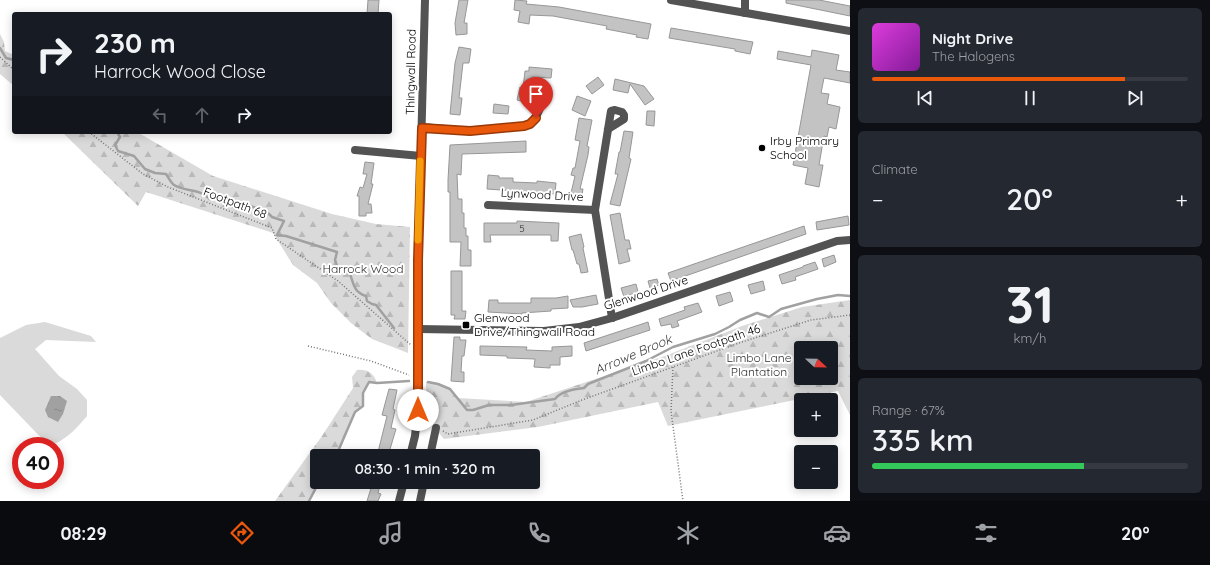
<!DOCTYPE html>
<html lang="en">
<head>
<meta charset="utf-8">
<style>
  :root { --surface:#171b24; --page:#242831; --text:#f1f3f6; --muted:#9ea1a6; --line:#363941; --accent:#ea580c }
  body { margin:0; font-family:Quicksand,sans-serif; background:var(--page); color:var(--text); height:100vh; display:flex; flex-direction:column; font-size:15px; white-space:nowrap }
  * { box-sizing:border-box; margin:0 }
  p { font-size:13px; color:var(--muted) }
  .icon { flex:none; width:22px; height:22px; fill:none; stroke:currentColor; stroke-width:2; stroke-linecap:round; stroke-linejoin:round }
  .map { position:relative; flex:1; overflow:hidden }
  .panel { display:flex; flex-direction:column; gap:8px; padding:8px; background:#0d0f14; width:360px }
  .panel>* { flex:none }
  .top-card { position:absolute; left:12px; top:12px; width:380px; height:122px; border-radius:4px; box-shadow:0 2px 10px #0003; background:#171b24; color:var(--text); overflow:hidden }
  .needle { width:26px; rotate:112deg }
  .controls { position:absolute; left:794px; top:341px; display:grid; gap:8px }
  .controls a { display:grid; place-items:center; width:44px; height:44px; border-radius:4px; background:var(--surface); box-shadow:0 2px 10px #0003; font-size:20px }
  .speed { position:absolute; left:12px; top:437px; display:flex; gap:8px; font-size:20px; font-weight:700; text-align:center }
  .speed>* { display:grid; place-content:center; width:52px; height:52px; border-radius:50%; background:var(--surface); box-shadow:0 2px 10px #0003; line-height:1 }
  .speed .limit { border:6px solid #d22; background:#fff; color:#111 }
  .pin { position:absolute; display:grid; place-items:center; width:34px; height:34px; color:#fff; margin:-41px -17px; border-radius:50% 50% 50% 0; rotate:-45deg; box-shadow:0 0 4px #0007 }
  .pin .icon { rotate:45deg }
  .me { position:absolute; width:44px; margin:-22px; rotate:0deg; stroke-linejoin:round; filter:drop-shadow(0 0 3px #0008) }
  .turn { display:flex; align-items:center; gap:14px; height:84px; padding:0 16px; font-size:18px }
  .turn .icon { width:52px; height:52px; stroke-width:2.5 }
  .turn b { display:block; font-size:28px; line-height:34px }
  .lanes { display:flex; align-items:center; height:38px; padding:0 16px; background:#0003; justify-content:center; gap:20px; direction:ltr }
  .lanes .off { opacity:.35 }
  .big { font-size:30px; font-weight:600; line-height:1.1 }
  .panel .card { flex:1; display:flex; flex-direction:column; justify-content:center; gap:6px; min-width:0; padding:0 14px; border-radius:6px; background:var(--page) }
  .panel .dial { align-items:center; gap:0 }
  .dial b { font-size:52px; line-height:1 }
  .song { display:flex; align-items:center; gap:12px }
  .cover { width:48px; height:48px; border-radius:6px; background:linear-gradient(135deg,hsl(300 70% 55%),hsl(290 70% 35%)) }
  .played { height:4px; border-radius:2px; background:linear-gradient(90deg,var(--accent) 80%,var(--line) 80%) }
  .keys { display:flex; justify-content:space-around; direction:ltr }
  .heat { display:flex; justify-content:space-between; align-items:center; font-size:22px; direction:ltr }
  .charge { height:6px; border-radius:3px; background:linear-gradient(90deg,#34c759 67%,var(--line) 0) }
  .trip { position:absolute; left:310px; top:449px; width:230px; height:40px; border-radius:4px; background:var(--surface); box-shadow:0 2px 10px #0003; font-weight:600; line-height:40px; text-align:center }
  .dock { display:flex; height:64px; justify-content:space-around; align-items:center; background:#090b0e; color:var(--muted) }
  .dock .icon { width:28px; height:28px }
  .dock .active { color:var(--accent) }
  .dock b { font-size:18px; color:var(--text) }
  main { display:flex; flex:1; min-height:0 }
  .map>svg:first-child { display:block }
  .green { fill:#dadada }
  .forest { fill:url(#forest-firs); fill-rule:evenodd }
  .water { fill:url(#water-ripples) }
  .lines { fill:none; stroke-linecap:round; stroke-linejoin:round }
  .stream { stroke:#a1a1a1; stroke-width:2.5 }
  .building { fill:#c3c3c3; stroke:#979797 }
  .path { stroke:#757575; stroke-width:1.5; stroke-dasharray:1 2; stroke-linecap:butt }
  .minor { stroke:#535353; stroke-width:8 }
  .route-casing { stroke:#983908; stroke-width:10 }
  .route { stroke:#ea580c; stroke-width:7 }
  .slow { stroke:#f59e0b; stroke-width:7 }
  .poi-dot { fill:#000; stroke:#fff; stroke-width:1.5 }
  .labels { text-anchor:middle; stroke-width:4; stroke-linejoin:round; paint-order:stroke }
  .number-label { font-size:10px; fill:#313131 }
  .street-label { font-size:12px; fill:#000; stroke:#fff }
  .poi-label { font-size:12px; fill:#000; stroke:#fff; text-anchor:start }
  .park-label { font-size:12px; fill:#313131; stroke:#fff }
  .water-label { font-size:13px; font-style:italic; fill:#424242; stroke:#fff }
</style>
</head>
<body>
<main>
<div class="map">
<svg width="850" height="501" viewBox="0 0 850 501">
  <defs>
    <pattern id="forest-firs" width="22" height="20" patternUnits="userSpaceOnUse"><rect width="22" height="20" fill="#dadada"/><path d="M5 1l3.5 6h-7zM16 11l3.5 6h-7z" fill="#b9b9b9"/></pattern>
    <pattern id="water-ripples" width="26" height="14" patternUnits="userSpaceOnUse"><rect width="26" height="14" fill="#a1a1a1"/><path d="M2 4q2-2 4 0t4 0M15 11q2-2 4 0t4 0" fill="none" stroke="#898989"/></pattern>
  </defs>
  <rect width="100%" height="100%" fill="#fff"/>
  <g class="green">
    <path d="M45,322l46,14 5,6 -50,-2 -11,9 24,27 18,13 10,11v16c-10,12 -22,25 -38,30l-49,-51v-57l26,-13z"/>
    <path d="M838,391h12v24z"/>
  </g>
  <g class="forest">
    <path d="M0,34l4,8 1,9 9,4v31l-14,-12z"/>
    <path d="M62,132h75l76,44 119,38 44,10 34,3 -2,126 -36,-14 -21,-16 -20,-20 -14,-20 -24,-18 -20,-32 -127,-41 -8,14z"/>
    <path d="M850,300v91h-12l-170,35 -10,-24 -120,25 -94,12 -17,-20 -1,-37c13,-1 24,6 32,16l68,4 136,-45 80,-31 60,-19zM801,348h30v30h-30z"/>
    <path d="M357,370c10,-1 17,3 20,13l-8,-1 -6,11v13l-8,6 -19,44h-19v26h2l-10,19h-34l47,-65 31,-48 -1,-11z"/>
  </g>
  <path class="water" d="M51,396h9l7,5 -4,13 -5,8 -10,-5 -3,-7z"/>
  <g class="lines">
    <g class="stream">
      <path d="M0,48l6,10 8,2"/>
      <path d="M117,132l3,5 -5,8 3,6 16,5 11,13 10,4 11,1c2,3 5,9 8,11 11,7 25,3 36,14l11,-3 15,13 7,-6 25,10 4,4 12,4 -7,14 9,1 51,16 -2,8 4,12 6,-1 5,3c4,11 4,18 16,22l1,5 5,3 4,1 18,23"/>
      <path d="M428,382l10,2 12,5 17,21h6l16,-5h22l44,-6c6,-8 19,-10 29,-11l4,-4 58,-23 27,-14 42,-13 14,-7 11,-7 17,-7 12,4 12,-8 36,-10 21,-4 12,1"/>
      <path d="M336,456l19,-44 8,-6v-13l6,-11 8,1 32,-2"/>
      <path d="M309,501l10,-19"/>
    </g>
  </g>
  <g class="building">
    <path d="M368,0h11l-1,14h-11z"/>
    <path d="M459,0h9l-4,23h3v11l-11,1 -1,-12z"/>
    <path d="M515,0l12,1 -1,3 33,3 92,17 -3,15 -12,-2 1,-2 -31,-6 1,-3 -54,-10 -23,-1 -1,9 -11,-2 2,-11 -6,-1z"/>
    <path d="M786,0h33l31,6v10l-64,-13z"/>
    <path d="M671,28l82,14 -3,12 -15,-3v-2l-66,-11z"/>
    <path d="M459,47l12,2 -2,14h-6l-4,35h3l-2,17 -10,-1 5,-51z"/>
    <path d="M812,50l27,5 -3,15 14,2v11l-26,-5 -3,15 8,1 -2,10 13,3 -4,22 -7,-2 -2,10 -3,-1 -5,29h4l-4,22 -14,-3 3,-16 -15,-3 18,-100 -34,-6 1,-8 33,6z"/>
    <path d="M529,67l23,2 -1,9 -19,-1 -5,26 -10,-3 3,-13 3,1 2,-17h4z"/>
    <path d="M598,77l6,8 -12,9 -6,-8z"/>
    <path d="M615,79l29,7 10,13 -9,6 -15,-21 -2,9 -15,-3z"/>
    <path d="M577,96l14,5 -6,15 -13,-6z"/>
    <path d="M494,104l15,2 -1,8 -15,-1z"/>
    <path d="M647,111h8l-1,15 -8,-1z"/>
    <path d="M579,118l13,2 -5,26 2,1 -1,8 -8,34h3l-2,11 -10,-2v-5l4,-17 -4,-1 2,-7h2l5,-27 -5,-1z"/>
    <path d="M624,131l9,1 -4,26 2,1 -11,47 -10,-2 8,-30h-3l4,-22h1z"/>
    <path d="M526,141v11l-64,2 -1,21 -4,-1 1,25h4v14h2v15h2v8h2v14h3v16h-11l1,-24h-11v-50h-2v-12l2,-35z"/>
    <path d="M365,162l9,1 -3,21h2l-5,20h3l1,9h-6v3h-7v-20h-2l3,-9 3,1 4,-14h-4z"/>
    <path d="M488,175l11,1v2h14v4l24,1v-2l19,2 -1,11 -68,-5z"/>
    <path d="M620,213l5,27h4l2,9h-4l3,12 -11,3 -9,-49z"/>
    <path d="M848,216l1,9 -32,5 -1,-8z"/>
    <path d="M517,221l42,2 -1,18h-7v-6h-61l1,7h-7v-19h33z"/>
    <path d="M804,226l2,8 -135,47 -3,-8z"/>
    <path d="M581,234l3,13 -1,1 5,24 -7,1 -2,-9h-2l-4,-14h-1l-3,-13z"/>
    <path d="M834,255l2,7 -12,5 -2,-8z"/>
    <path d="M815,262l3,7 -23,8 1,3 -14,4 -3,-9 24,-8v-1z"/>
    <path d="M451,271h11v40h4l-1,8h-11l1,-4h-4z"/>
    <path d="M657,279l2,6 -9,3 -2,-7z"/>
    <path d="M763,281l2,9 -14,4 -3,-9z"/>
    <path d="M636,284l2,8 -14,5 -3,-9z"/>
    <path d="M730,292l3,9 -14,5 -3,-10z"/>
    <path d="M596,295l2,9 -16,3h-9l-3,-7z"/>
    <path d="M568,296v12l-17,1v2l-29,2v1l-34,-2 1,-12h9v3h33v-5h25z"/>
    <path d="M698,303l4,9 -25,9 2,5 -7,2 -1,-4 -10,2 -2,-7 26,-9 -1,-3z"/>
    <path d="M648,322l2,8 -64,21 -2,-8z"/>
    <path d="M454,337h6v3h6l-2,16h-2l-1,16h3v10l-13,-1z"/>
    <path d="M480,346l47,1 -1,3 26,1v-4l20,-1v10l-12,1v8h-10v3l-16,-1 1,-8 -28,-1v-2l-27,-1z"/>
    <path d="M389,389l8,1 -4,19 2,1 -4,18 5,1 -8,27h-11l10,-40 -5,-1z"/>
    <path d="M373,482h8l-3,11 3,1 -3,7h-11z"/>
  </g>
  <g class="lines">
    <g class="path">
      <path d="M0,57l14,13"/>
      <path d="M89,132l54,42 25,13 104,41 4,11 62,42 73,64"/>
      <path d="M308,346l63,15 38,14"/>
      <path d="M673,367l-2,44 12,90"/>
      <path d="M427,413l5,8"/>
      <path d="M443,431l5,3 85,-14 49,-20 157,-57 72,-23 39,-5"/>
    </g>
    <g class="minor">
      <path d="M671,0l179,31"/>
      <path d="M745,0v13"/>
      <path d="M422,127l47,4 55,-5c14,-5 16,-19 22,-33"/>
      <path d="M608,129l16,-10v-4l-2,-3 -7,-2 -4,1 -16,99 17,108"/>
      <path d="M355,150l66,6"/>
      <path d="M488,205l107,5"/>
      <path d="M418,329l126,2 35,-4 33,-9 225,-77 13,-1"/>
      <path d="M410,456l5,-20 3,-26v-150l7,-260"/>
      <path d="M430,456l6,-28"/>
      <path d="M399,501l5,-19"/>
      <path d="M420,501l4,-19"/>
    </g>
  </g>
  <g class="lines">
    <defs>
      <path id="route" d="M418,410v-150l4,-132 48,3 54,-5 6,-2 6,-6"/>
    </defs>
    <use href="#route" class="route-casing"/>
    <use href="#route" class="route"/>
    <path class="slow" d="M418,240l2,-79"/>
  </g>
  <g class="poi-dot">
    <circle cx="762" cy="148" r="4"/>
    <rect x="462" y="321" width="8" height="8" rx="2"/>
  </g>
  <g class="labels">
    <g class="number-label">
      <text x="522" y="232">5</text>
    </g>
    <g class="street-label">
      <text transform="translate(411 72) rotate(-89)" y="4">Thingwall Road</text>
      <text transform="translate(542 195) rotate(3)" y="4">Lynwood Drive</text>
      <text transform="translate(235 203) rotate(21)" y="4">Footpath 68</text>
      <text transform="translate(646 293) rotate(-18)" y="4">Glenwood Drive</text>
      <text transform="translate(696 350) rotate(-19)" y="4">Limbo Lane Footpath 46</text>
    </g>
    <g class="poi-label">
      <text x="770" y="145">Irby Primary<tspan x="770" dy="14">School</tspan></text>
      <text x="474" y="322">Glenwood<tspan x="474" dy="14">Drive/Thingwall Road</tspan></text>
    </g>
    <g class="park-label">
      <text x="363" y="273">Harrock Wood</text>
      <text x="759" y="362">Limbo Lane<tspan x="759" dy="14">Plantation</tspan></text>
    </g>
    <g class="water-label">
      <text transform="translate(633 354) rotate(-23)" y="5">Arrowe Brook</text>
    </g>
  </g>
</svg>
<div class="controls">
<a><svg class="needle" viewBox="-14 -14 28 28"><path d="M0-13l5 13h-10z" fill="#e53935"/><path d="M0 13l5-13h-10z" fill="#9ea1a6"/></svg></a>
<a>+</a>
<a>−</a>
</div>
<div class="speed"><div class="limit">40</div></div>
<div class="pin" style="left:536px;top:118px;background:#d93025"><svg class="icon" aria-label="arrive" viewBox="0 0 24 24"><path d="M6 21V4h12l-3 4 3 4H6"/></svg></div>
<svg class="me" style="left:418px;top:410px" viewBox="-20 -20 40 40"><circle r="19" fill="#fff"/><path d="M0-13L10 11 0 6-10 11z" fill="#ea580c"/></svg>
<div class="trip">08:30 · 1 min · 320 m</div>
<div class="top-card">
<div class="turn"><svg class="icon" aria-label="right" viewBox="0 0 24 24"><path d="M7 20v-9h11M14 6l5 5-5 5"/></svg><div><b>230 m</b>Harrock Wood Close</div></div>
<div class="lanes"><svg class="icon off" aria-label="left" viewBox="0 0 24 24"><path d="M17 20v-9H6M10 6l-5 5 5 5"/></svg><svg class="icon off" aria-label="ahead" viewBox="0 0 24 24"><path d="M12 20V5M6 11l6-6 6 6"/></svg><svg class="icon" aria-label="right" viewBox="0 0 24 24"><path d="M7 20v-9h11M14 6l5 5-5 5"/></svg></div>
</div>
</div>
<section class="panel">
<div class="card">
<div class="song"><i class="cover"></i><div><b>Night Drive</b><p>The Halogens</p></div></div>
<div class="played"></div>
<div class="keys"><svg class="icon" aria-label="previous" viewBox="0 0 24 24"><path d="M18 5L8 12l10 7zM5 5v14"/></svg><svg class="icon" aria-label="pause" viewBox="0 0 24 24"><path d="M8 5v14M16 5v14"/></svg><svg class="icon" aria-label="next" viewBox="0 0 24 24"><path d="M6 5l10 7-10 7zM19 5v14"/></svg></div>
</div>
<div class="card"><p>Climate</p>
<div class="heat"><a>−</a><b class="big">20°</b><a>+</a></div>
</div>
<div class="card dial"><b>31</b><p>km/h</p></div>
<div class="card"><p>Range · 67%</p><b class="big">335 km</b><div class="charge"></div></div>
</section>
</main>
<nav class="dock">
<b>08:29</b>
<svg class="icon active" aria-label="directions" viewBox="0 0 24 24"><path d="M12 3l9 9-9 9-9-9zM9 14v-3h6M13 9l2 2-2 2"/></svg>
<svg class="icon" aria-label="music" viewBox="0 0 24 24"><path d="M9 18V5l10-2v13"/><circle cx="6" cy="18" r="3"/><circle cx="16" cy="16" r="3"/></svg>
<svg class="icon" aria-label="phone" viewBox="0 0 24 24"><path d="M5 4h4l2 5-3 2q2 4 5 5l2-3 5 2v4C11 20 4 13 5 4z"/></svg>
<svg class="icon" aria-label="climate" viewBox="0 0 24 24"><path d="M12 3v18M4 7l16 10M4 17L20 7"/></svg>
<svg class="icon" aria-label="car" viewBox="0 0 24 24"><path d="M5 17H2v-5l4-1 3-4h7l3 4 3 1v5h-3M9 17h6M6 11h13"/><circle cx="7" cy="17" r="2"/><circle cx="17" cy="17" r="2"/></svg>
<svg class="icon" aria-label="filters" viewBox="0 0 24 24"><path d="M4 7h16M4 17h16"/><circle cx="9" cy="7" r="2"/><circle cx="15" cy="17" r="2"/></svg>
<b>20°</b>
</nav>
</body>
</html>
